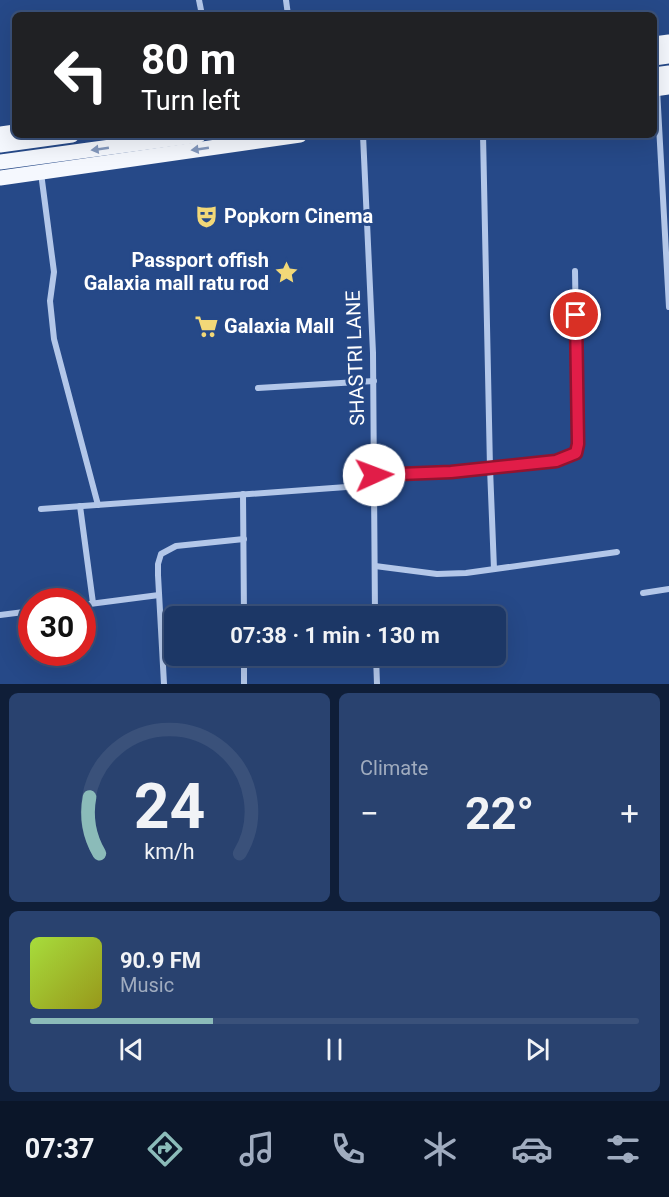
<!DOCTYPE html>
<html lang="en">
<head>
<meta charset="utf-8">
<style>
  :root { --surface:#1c3766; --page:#29426f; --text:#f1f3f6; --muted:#a0acbf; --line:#3a517a; --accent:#8bbbb9 }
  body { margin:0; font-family:Roboto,sans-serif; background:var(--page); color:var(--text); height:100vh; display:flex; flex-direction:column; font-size:22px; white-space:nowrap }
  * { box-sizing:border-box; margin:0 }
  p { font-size:20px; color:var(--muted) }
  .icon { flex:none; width:33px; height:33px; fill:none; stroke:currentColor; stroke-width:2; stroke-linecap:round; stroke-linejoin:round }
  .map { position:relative; height:684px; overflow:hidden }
  .sheet { display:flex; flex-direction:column; gap:9px; padding:9px; background:#0f1e38; flex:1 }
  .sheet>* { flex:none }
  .guide { position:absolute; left:12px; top:12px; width:645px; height:126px; border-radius:9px; box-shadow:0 6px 24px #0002,0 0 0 2px var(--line); background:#202124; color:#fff; overflow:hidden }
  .speed { position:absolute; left:18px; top:588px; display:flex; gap:12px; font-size:30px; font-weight:700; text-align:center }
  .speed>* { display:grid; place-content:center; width:78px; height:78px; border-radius:50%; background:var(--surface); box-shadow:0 6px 24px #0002,0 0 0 2px var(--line); line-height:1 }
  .speed .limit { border:9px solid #d22; background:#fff; color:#111 }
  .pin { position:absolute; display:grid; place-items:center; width:51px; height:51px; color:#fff; margin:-26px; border:3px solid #fff; border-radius:50%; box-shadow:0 2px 6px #0007 }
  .me { position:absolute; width:66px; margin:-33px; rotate:88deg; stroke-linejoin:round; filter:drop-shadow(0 0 4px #0008) }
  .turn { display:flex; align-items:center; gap:21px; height:126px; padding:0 30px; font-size:27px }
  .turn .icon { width:78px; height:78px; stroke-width:2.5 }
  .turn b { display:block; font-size:42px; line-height:51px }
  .big { font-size:45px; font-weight:700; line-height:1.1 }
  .sheet .widget { flex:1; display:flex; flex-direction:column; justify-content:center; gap:9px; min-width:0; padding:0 21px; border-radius:9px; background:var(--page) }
  .sheet .dial { align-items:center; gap:0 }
  .dial svg { height:156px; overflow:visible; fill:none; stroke:var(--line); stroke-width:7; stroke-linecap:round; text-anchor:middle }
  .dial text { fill:var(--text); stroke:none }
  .song { display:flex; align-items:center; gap:18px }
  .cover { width:72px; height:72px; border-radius:9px; background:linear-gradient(135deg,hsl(80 70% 55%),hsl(60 70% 35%)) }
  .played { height:6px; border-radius:3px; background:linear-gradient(90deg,var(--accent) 30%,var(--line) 30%) }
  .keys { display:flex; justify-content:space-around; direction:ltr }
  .heat { display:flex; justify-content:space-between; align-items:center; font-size:33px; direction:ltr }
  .sheet .tiles { flex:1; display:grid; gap:9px; grid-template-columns:1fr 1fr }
  .widget:last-child { grid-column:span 2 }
  .trip { position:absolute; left:164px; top:606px; width:342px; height:60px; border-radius:9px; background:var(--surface); box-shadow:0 6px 24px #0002,0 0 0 2px var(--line); font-weight:700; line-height:60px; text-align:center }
  .menu { display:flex; height:96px; justify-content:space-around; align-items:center; background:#0b1629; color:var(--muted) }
  .menu .icon { width:42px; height:42px }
  .menu .current { color:var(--accent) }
  .menu b { font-size:27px; color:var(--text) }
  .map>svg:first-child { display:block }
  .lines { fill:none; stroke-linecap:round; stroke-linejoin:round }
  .minor { stroke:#b3c7e9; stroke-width:6 }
  .primary { stroke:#f5f8fe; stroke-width:15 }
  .oneway { fill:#8398bd }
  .route-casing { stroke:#92132f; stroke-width:15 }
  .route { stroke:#e11d48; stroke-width:10 }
  .labels { text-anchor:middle; stroke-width:6; stroke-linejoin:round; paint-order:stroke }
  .poi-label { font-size:20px; font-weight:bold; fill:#fff; stroke:#264988; text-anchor:start }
  .street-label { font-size:20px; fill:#fff; stroke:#264988 }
</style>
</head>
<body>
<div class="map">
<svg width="669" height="684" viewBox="0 0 669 684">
  <rect width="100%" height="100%" fill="#264988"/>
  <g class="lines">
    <g class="minor">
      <path d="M199,0l3,15"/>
      <path d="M286,0l2,15"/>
      <path d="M657,89l12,218"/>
      <path d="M363,135l10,218 2,263"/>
      <path d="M483,135l7,333 4,101"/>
      <path d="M41,173l13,99 -4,29 4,38 44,166"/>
      <path d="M258,388l116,-7"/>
      <path d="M374,475l77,-3 105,-11 20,-9 2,-8 -3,-173"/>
      <path d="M243,494l1,122"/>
      <path d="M80,506l13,97"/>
      <path d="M41,509l333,-24"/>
      <path d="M375,566l62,8 29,-1 151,-21"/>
      <path d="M643,593l26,-4"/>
      <path d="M82,605l77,-10"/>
      <path d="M0,615l32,-4"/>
      <path d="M244,656v28"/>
      <path d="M376,656l1,28"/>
      <path d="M164,684l-6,-109v-11l3,-10 15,-8 68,-7"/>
    </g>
    <g class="primary">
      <path d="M654,44l15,-2"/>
      <path d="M654,58l15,-2"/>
      <path d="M654,75l15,-2"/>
      <path d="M654,89l15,-2"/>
      <path d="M0,134l15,-2"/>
      <path d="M0,145l72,-10"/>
      <path d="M0,162l199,-27"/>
      <path d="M0,178l300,-43"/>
    </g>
  </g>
  <defs><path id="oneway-solid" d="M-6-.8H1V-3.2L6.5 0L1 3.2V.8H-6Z" transform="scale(1.5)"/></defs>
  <g class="oneway">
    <use href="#oneway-solid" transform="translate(100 149) rotate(172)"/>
    <use href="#oneway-solid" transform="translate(200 149) rotate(172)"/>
  </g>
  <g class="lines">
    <defs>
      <path id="route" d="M374,475l77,-3 105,-11 20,-8 2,-9 -2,-129"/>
    </defs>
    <use href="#route" class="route-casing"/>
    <use href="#route" class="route"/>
  </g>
  <defs>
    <symbol id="theatre-bare" viewBox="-9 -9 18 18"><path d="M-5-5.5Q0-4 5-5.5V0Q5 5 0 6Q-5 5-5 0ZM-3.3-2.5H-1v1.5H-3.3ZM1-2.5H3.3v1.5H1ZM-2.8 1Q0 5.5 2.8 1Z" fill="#f2d878" stroke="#264988" stroke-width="2.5" paint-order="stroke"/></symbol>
    <symbol id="sight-bare" viewBox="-9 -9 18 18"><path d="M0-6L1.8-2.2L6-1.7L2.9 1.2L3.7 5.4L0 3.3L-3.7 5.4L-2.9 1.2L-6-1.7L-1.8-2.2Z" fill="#f2d878" stroke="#264988" stroke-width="2.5" paint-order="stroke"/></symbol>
    <symbol id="supermarket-bare" viewBox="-9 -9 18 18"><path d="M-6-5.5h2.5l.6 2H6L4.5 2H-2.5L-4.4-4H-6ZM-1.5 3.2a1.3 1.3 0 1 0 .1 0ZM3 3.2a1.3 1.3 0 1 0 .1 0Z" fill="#f2d878" stroke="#264988" stroke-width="2.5" paint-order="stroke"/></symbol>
  </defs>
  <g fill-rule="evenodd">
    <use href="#theatre-bare" x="190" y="200" width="33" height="33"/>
    <use href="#sight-bare" x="270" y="256" width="33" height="33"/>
    <use href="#supermarket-bare" x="190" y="310" width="33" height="33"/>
  </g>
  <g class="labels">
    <g class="poi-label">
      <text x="224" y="223">Popkorn Cinema</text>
      <text x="269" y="267" text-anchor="end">Passport offish<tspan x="269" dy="23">Galaxia mall ratu rod</tspan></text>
      <text x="224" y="333">Galaxia Mall</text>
    </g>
    <g class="street-label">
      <text transform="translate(355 358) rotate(-92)" y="7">SHASTRI LANE</text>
    </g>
  </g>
</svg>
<div class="speed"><div class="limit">30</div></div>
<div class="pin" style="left:576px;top:315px;background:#d93025"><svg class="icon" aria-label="arrive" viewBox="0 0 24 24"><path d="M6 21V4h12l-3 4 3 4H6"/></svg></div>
<svg class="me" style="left:374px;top:475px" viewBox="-20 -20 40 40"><circle r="19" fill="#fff"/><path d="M0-13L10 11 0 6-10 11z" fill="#e11d48"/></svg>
<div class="trip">07:38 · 1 min · 130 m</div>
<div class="guide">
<div class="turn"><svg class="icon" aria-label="left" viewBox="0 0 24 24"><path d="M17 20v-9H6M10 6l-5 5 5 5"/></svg><div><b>80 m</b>Turn left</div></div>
</div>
</div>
<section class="sheet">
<div class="tiles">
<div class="widget dial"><svg viewBox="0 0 100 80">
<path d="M14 69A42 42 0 1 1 86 69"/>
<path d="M14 69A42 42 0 0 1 9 40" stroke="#8bbbb9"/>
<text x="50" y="56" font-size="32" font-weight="700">24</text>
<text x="50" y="72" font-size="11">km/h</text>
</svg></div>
<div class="widget"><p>Climate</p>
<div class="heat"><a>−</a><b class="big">22°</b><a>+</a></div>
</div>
<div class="widget">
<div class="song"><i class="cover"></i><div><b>90.9 FM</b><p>Music</p></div></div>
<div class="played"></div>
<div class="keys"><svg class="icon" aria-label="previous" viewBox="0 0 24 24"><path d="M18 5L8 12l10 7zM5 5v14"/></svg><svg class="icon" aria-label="pause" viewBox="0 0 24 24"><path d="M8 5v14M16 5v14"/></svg><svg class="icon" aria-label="next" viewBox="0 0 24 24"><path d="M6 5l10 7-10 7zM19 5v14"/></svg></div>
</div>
</div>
</section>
<nav class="menu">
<b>07:37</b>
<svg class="icon current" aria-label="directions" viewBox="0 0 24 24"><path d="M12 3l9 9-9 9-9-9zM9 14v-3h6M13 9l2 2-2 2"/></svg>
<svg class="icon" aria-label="music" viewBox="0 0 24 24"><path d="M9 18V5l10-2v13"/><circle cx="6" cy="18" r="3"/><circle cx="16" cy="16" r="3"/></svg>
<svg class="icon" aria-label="phone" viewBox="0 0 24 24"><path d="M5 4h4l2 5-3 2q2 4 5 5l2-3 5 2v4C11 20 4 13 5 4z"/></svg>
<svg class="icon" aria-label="climate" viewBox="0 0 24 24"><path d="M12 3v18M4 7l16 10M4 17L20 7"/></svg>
<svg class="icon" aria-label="car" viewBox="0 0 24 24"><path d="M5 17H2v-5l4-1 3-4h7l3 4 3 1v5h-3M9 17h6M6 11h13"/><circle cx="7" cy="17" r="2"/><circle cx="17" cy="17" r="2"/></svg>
<svg class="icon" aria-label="filters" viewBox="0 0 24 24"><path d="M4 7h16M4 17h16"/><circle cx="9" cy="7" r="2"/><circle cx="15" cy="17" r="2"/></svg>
</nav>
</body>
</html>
